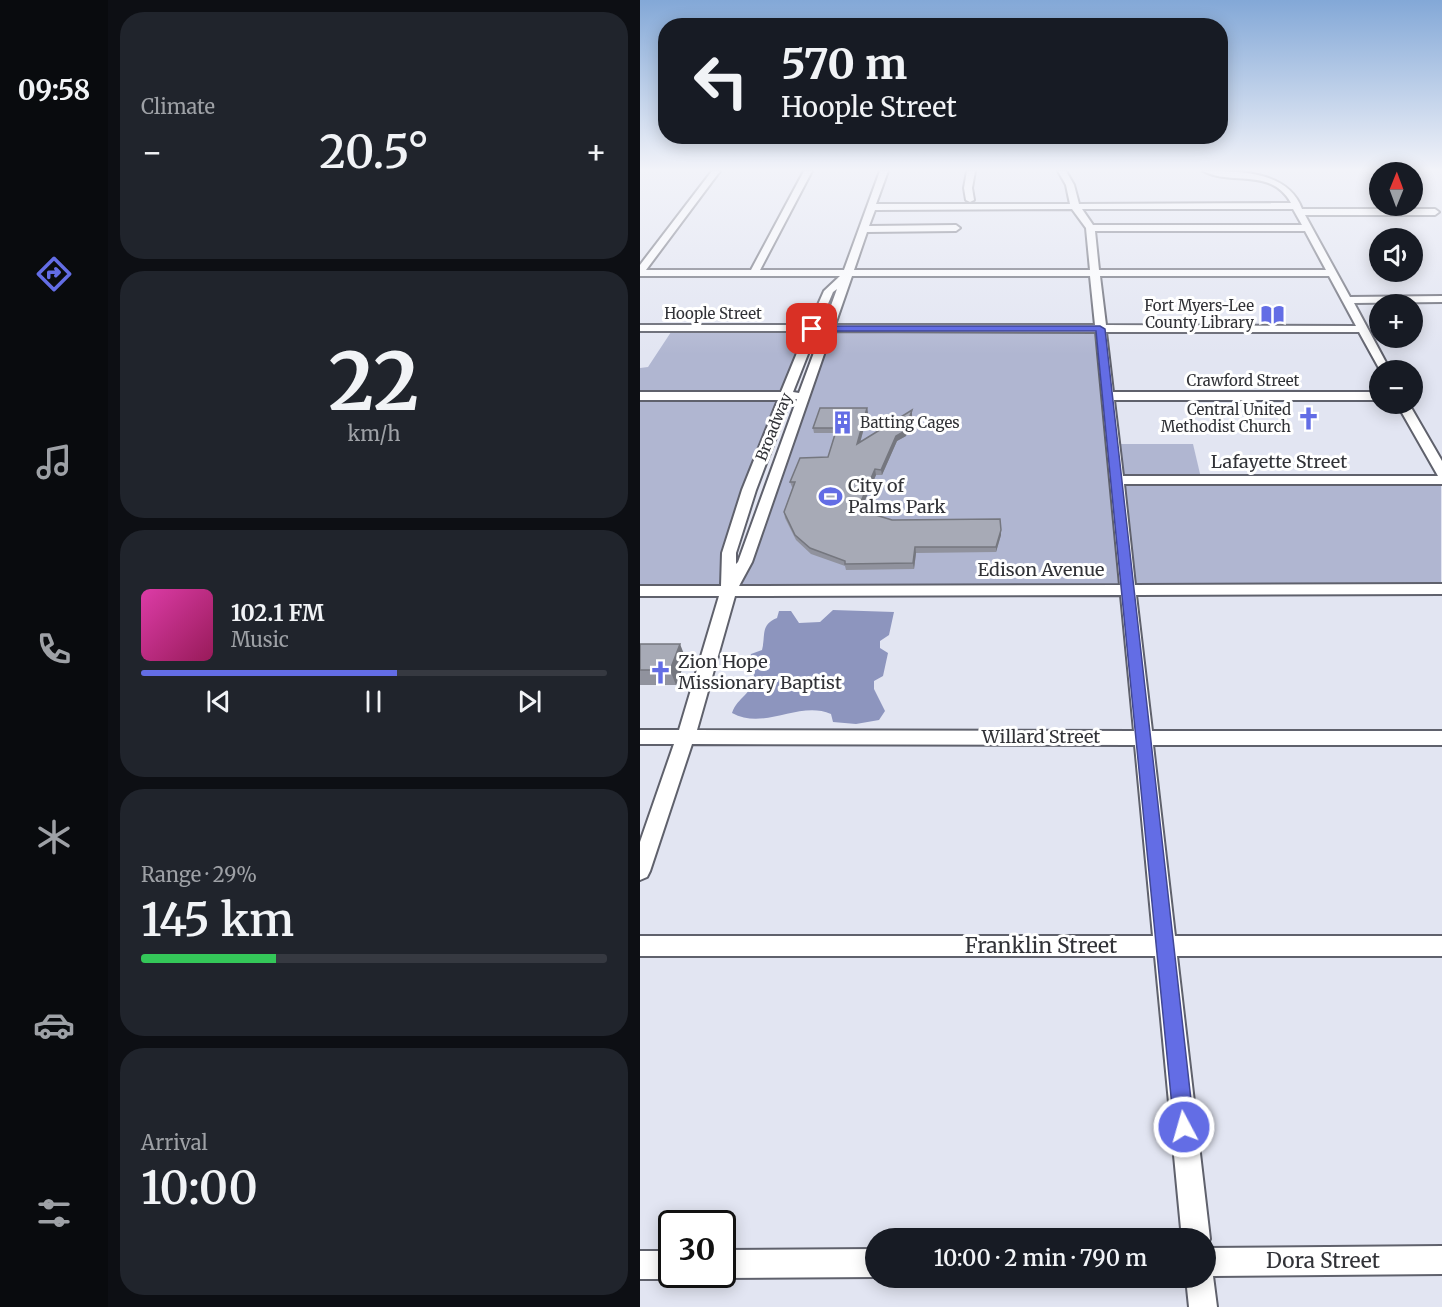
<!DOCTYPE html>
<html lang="en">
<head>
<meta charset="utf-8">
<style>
  :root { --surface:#171b24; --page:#20242c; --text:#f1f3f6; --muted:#9ea1a6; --line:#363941; --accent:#636de5 }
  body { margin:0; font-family:Merriweather,serif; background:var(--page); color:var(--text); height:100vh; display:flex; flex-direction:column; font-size:22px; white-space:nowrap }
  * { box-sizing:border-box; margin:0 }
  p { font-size:20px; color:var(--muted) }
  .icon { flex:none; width:33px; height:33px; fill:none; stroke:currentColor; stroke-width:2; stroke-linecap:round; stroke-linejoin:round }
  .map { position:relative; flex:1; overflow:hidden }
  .drawer { display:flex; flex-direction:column; gap:12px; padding:12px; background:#0d0f14; width:532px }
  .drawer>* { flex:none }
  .hud { position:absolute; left:18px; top:18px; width:570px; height:126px; border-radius:24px; box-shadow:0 3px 15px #0003; background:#171b24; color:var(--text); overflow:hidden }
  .needle { width:39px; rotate:1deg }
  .fabs { position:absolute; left:729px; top:162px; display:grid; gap:12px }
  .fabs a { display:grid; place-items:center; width:54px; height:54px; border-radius:50%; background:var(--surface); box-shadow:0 3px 15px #0003; font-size:30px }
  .speed { position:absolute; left:18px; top:1210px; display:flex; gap:12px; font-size:30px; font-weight:700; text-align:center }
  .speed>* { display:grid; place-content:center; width:78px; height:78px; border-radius:50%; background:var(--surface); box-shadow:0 3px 15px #0003; line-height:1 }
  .speed .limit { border:3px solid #111; border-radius:9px; background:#fff; color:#111 }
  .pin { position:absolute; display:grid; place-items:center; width:51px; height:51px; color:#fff; margin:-26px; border-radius:12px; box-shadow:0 3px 9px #0006 }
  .me { position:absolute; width:66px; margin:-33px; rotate:354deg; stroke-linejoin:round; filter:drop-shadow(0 0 4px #0008) }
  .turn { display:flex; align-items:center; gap:21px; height:126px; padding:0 24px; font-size:27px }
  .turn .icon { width:78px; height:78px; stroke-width:2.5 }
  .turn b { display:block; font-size:42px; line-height:51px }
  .big { font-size:45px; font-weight:600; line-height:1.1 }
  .drawer .tile { flex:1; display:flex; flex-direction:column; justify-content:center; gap:9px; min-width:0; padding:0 21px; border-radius:24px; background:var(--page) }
  .drawer .dial { align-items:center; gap:0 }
  .dial b { font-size:78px; line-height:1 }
  .song { display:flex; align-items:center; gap:18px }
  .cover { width:72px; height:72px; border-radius:9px; background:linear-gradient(135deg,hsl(320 70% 55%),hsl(330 70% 35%)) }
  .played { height:6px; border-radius:3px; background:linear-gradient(90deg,var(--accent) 55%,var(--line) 55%) }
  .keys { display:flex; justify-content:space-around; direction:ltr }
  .heat { display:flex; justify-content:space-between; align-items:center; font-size:33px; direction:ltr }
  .charge { height:9px; border-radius:4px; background:linear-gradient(90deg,#34c759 29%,var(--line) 0) }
  .trip { position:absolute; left:225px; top:1228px; width:351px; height:60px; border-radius:30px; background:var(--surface); box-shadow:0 3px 15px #0003; font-weight:600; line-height:60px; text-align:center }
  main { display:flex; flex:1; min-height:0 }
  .dock { display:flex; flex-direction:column; width:108px; justify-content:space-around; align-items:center; background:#090b0e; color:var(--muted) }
  .dock .icon { width:42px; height:42px }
  .dock .active { color:var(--accent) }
  .dock b { font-size:27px; color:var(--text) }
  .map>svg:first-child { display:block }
  .green { fill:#b0b6d1 }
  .water { fill:#8d95be }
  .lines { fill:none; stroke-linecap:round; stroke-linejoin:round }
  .minor-casing { stroke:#5f616c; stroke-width:4 }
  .minor { fill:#fff; fill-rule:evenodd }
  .wall { fill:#90929d }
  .shaded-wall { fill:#75777f }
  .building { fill:#a7aab6; stroke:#75777f; stroke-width:1.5 }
  .route { fill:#636de5; stroke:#404795; stroke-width:1.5 }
  .labels { text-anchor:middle; stroke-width:6; stroke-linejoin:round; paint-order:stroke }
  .far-poi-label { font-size:15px; fill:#313237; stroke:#fff; text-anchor:end }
  .far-street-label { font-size:15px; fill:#313237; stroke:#fff }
  .street-label { font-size:18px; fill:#313237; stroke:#fff }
  .poi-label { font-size:18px; fill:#313237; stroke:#fff; text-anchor:start }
  .near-street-label { font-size:21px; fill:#313237; stroke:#fff }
</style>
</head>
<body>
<main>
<nav class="dock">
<b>09:58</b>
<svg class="icon active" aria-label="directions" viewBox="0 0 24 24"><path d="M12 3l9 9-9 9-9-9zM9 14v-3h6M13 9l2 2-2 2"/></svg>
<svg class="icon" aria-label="music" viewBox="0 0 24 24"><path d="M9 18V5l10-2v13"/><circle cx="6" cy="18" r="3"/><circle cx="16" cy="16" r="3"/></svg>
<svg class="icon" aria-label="phone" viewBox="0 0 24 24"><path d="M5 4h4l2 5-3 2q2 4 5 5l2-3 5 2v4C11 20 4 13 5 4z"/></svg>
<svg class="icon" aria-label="climate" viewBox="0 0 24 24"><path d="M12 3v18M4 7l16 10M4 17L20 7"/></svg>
<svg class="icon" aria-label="car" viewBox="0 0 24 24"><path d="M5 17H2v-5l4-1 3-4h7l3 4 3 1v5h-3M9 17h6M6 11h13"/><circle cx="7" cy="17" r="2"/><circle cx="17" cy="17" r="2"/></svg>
<svg class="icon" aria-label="filters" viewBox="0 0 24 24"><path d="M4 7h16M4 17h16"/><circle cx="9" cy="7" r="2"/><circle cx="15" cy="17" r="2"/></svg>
</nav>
<section class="drawer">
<div class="tile"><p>Climate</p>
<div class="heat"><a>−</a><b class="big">20.5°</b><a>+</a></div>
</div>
<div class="tile dial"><b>22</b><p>km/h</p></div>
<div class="tile">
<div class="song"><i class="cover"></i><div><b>102.1 FM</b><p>Music</p></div></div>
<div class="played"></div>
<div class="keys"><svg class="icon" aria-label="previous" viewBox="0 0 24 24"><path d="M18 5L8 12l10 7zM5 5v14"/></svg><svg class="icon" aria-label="pause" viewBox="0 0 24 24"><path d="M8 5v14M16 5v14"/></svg><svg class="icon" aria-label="next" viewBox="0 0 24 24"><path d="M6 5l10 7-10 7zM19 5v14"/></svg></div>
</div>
<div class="tile"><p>Range · 29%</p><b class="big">145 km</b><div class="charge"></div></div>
<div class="tile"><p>Arrival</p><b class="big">10:00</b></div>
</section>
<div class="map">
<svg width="802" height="1307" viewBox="0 0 802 1307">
  <rect width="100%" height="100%" fill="#e2e5f2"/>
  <g class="green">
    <path d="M33,329l136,1 -83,221 -2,39 -84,-1v-221l8,-1z"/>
    <path d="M190,330h268l25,257 -391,2z"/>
    <path d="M475,444h78l8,34h-83z"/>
    <path d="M478,481h323v107l-312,-1z"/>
  </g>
  <path class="water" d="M193,610l61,2 -5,23 -9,6v7l8,5 -5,23 -9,5v8l11,22 -6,9 -23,4 -23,-2 -2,-8c-32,-14 -66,17 -99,-1 6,-17 20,-17 22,-38l-8,-5 5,-16 11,-4c4,-15 -2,-25 15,-32l2,-7h12l8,12 21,-1z"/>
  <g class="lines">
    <defs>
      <g id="minor">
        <path d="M72,171h8l-74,99h105l53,-99h8l-52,99h84l36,-99h8l-12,33h194l-4,-19 -8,-14h8l8,14 5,19 212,-1c-20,-36 -59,-17 -88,-32 37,0 85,0 99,38h133l4,3 -4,3h-130l45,82 92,-1v6l-88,1 36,67h-10l-21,-38h-253l7,60h267v8h-266l9,76h315l-41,-72h12l33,57v23h-318l11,101 307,-1v10l-306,1 16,136h290v14h-289l22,191h267v20h-265l33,283 -4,9 236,-2v28l-229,2 4,31h-28l-3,-29h20v-39h-24l-27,-283h-515v-20h513l-18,-191 -443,-1 -42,127 -3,6 -7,3v-38l34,-98h-34v-14h39l40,-134h-79v-10h81l1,-33 20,-63 36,-90h-138v-8h141l25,-61h-166v-6h169l15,-34 16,-15h-200v-11zM432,209l14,19 4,42h-236l13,-38 89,-1 4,-3 -4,-3 -87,1 6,-16zM442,209h211l9,16h-209zM455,231h210l21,39h-227zM212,276h238l5,49h-260zM460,276h229l27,50 -250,-1zM197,289l-13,36h-5l14,-33zM177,331h5l-23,62 -6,-1zM192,331l264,1 24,253 -381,1 13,-24zM157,399l-59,163 -2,2v-11l20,-63 34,-90zM481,595l13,136 -437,-1 38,-134z"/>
        <path d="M327,171h8l-3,17 2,12 -4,2 -4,-2 -2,-12z"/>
        <path d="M236,1249v28l-154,1 -7,-3h7v-25z"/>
        <path d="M0,1251h32v24h9l-9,4h-32z"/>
      </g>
    </defs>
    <use href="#minor" class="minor-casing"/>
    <use href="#minor" class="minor"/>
  </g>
  <g class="wall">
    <path d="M227,408l1,5 -8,30 52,-33v6l-6,20 -9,5 -15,34h-6l-15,33 5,4 26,8 109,15 -5,17 -80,1 -2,16 -68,1 -1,-4 -34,-12 -15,-14 -11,-22 -1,-6 9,-25h-1l-2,-5 38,-25 7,-24h-21l-1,-5z"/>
    <path d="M0,644l46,15 -10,26h-36z"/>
  </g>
  <g class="shaded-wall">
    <path d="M227,408l1,5 -10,37 -1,-6z"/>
    <path d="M272,410v6l-6,20 -9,5 -15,34 -1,-5 15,-34z"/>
    <path d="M235,469l1,6 -16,37 -1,-6z"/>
    <path d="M361,530v5l-5,17v-5z"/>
    <path d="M275,547l1,6 -2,16 -1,-6z"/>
    <path d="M40,644l6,15 -10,26 -6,-15z"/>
  </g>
  <g class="building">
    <path d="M180,408h47l-10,36 55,-34 -7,21 -9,5 -15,34 -6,-1 -16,37 7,6 26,8 108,-1 1,11 -5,17h-81l-2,16 -68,1v-3l-35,-13 -15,-13 -11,-23 11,-30h-5l10,-24 28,-1 9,-29h-24z"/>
    <path d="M0,644h40l-10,26h-30z"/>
  </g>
  <linearGradient id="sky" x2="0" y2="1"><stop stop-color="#83a8d7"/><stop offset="0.48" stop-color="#f2f3f9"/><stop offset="1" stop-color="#f2f3f9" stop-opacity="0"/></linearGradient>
  <rect width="802" height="354" fill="url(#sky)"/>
  <path class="route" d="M172,326h288l5,3 89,798 -3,8 -7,3 -7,-3 -3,-8 -78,-796h-287l-2,-2z"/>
  <defs>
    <symbol id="library-bare" viewBox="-9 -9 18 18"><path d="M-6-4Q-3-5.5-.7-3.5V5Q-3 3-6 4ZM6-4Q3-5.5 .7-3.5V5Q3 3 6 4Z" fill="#636de5" stroke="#fff" stroke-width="2.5" paint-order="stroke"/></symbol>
    <symbol id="church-bare" viewBox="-9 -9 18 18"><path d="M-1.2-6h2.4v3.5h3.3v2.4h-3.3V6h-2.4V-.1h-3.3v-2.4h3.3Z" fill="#636de5" stroke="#fff" stroke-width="2.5" paint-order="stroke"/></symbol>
    <symbol id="building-bare" viewBox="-9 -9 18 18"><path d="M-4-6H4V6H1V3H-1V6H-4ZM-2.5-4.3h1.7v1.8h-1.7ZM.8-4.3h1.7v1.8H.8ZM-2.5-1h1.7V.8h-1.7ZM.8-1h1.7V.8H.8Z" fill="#636de5" stroke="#fff" stroke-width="2.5" paint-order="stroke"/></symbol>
    <symbol id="stadium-bare" viewBox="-9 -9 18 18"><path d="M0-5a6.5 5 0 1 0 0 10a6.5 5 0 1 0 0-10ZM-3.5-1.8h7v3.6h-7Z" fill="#636de5" stroke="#fff" stroke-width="2.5" paint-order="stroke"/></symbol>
  </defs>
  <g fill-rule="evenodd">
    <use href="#library-bare" x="616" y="298" width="33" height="33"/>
    <use href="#church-bare" x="652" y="402" width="33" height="33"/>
    <use href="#building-bare" x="186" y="406" width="33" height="33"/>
    <use href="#stadium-bare" x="174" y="480" width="33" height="33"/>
    <use href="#church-bare" x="4" y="656" width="33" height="33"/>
  </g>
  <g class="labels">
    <g class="far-poi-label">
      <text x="614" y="311">Fort Myers-Lee<tspan x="614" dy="17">County Library</tspan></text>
      <text x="651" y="415">Central United<tspan x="651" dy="17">Methodist Church</tspan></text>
      <text x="220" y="428" text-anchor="start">Batting Cages</text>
    </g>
    <g class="far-street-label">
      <text x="73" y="319">Hoople Street</text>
      <text x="603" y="386">Crawford Street</text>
      <text transform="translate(134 427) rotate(-68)" y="5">Broadway</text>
    </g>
    <g class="street-label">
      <text x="639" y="468">Lafayette Street</text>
      <text x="401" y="576">Edison Avenue</text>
      <text x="401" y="743">Willard Street</text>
    </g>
    <g class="poi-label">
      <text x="208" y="492">City of<tspan x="208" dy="21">Palms Park</tspan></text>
      <text x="38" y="668">Zion Hope<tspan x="38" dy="21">Missionary Baptist</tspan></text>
    </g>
    <g class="near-street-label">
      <text x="401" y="953">Franklin Street</text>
      <text x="683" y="1268">Dora Street</text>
    </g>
  </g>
</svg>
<div class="fabs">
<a><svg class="needle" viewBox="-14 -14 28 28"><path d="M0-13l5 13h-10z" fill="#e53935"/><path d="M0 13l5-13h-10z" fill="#9ea1a6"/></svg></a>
<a><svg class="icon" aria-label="sound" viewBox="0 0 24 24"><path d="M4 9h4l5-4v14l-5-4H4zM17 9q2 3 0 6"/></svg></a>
<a>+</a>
<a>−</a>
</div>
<div class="speed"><div class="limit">30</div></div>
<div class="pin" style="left:172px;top:329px;background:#d93025"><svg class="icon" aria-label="arrive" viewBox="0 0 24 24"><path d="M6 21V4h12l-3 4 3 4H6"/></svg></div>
<svg class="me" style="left:544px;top:1127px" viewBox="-20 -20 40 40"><circle r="17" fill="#636de5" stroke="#fff" stroke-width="3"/><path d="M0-11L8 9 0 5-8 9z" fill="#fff"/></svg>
<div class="trip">10:00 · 2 min · 790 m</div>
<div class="hud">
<div class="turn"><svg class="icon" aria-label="left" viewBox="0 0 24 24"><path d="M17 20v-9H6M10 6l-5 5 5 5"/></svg><div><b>570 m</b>Hoople Street</div></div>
</div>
</div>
</main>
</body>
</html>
